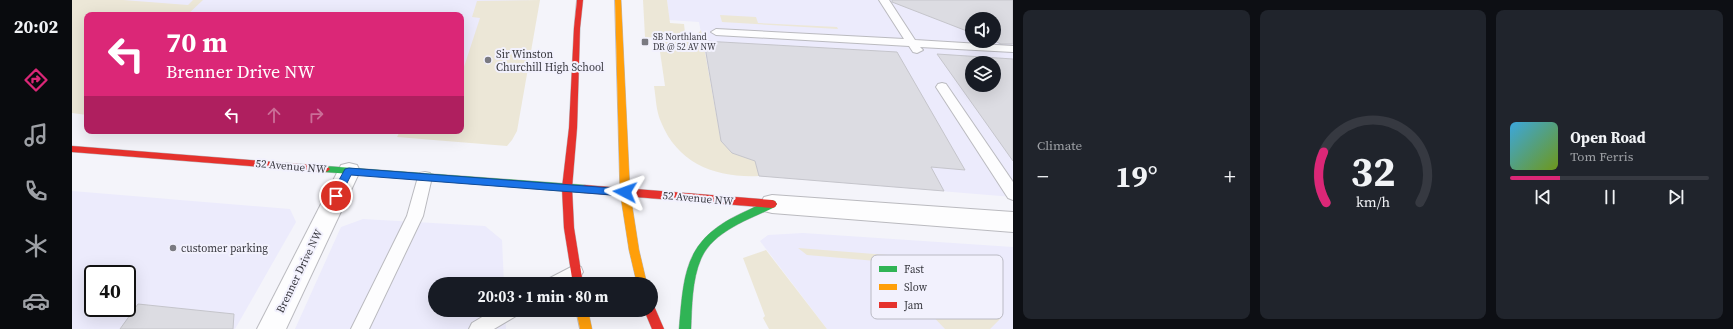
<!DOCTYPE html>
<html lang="en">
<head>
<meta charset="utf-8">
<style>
  :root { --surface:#171b24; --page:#20242c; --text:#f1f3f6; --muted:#9ea1a6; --line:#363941; --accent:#db2777 }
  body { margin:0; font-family:"Source Serif 4",serif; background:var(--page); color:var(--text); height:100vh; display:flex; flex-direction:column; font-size:15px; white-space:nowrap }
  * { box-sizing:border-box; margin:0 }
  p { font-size:13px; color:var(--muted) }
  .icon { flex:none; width:22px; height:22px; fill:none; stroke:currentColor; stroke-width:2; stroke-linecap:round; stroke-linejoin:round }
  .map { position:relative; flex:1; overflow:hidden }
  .sheet { display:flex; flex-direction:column; gap:10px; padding:10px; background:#0d0f14; width:720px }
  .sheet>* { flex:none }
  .banner { position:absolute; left:12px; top:12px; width:380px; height:122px; border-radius:8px; box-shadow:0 4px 16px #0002; background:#db2777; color:#fff; overflow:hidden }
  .buttons { position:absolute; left:893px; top:12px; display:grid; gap:8px }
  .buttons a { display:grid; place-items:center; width:36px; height:36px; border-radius:50%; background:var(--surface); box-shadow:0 4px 16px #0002; font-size:20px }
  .speed { position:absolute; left:12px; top:265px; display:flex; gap:8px; font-size:20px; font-weight:700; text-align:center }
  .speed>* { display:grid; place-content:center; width:52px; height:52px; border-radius:50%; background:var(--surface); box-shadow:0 4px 16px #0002; line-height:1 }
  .speed .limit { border:2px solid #111; border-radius:6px; background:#fff; color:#111 }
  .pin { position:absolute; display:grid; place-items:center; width:34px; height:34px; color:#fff; margin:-17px; border:2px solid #fff; border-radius:50%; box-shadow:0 1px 4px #0007 }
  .me { position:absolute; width:44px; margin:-22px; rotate:274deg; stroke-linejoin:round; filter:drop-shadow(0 0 3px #0008) }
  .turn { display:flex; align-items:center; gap:14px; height:84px; padding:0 16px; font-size:18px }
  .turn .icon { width:52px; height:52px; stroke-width:2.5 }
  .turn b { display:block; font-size:28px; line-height:34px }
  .lanes { display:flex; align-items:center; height:38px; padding:0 16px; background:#0003; justify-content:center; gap:20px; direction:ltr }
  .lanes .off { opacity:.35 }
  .big { font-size:30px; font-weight:700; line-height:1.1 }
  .sheet .card { flex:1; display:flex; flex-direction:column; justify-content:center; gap:6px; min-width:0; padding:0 14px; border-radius:8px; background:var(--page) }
  .sheet .dial { align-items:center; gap:0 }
  .dial svg { height:104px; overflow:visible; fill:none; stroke:var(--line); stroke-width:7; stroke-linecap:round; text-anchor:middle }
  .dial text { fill:var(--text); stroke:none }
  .song { display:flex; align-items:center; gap:12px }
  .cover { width:48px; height:48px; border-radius:6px; background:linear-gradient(135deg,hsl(200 70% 55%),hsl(80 70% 35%)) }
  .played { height:4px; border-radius:2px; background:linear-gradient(90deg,var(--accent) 25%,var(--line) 25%) }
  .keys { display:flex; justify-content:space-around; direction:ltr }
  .heat { display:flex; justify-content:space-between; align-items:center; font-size:22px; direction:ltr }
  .sheet .tiles { flex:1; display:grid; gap:10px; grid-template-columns:repeat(3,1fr) }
  .trip { position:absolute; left:356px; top:277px; width:230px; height:40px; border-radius:20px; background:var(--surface); box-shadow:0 4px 16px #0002; font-weight:700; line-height:40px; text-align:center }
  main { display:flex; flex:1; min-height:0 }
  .tabs { display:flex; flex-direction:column; width:72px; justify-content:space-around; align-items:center; background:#090b0e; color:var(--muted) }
  .tabs .icon { width:28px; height:28px }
  .tabs .current { color:var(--accent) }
  .tabs b { font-size:18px; color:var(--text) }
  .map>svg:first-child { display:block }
  .built { fill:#ecebfc; fill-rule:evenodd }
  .green { fill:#ece7d7 }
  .building { fill:#dcdce2; stroke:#c5c5cb; fill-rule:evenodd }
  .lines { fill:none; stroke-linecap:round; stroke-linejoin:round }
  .lane-casing { stroke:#bababf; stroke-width:2 }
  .street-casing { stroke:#bababf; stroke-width:2 }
  .fast-casing { stroke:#bababf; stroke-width:1 }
  .slow-casing { stroke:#bababf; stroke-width:1 }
  .jam-casing { stroke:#bababf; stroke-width:1 }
  .lane { fill:#fdfdfe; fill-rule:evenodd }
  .street { fill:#fdfdfe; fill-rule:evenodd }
  .fast { fill:#30b455; fill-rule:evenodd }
  .slow { fill:#ff9f0a; fill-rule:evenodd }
  .jam { fill:#e5322d; fill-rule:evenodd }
  .route { fill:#1a73e8; stroke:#114b97 }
  .poi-dot { fill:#7a7a81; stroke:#f2f1fd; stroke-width:1.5 }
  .labels { text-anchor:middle; stroke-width:4; stroke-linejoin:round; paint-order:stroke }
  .far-poi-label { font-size:9px; fill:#393940; stroke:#f2f1fd; text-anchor:start }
  .poi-label { font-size:11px; fill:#393940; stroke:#f2f1fd; text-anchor:start }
  .street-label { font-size:11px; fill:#393940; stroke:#f2f1fd }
  .key { fill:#f2f1fd; stroke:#babac4; stroke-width:1 }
  .key-label { font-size:11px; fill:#393940 }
</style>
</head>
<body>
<main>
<nav class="tabs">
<b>20:02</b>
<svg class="icon current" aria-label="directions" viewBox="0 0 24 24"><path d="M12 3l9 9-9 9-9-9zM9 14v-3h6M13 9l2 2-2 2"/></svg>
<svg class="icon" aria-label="music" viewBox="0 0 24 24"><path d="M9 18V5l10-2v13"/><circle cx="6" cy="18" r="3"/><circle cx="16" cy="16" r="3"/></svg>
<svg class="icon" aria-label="phone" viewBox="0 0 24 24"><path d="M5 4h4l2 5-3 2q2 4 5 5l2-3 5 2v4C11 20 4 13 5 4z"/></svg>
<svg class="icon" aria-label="climate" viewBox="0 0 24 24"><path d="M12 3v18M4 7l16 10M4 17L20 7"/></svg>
<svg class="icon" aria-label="car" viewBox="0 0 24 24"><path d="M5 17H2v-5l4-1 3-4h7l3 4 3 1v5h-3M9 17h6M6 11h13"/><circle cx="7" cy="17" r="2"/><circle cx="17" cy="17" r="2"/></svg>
</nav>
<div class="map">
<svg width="941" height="329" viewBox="0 0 941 329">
  <rect width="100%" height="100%" fill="#f4f4fa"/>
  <g class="built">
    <path d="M0,0h457l-68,131v-116h-374z"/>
    <path d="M595,0h346v197l-254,-21 -4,-16 -23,-7 -11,-12 -22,-119 -30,-2zM900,19h22v22h-22zM900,63h22v22h-22z"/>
    <path d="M0,191l218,18 6,13 -61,107h-163zM21,274h34v34h-34z"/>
    <path d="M291,219l122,7 17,14 2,44h-69v26h70l1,19h-211l46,-102z"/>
    <path d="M731,233l210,14v82h-186l-67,-88 8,-6z"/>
  </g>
  <g class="green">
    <path d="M0,0h51l65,5 5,-5h10l-16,15h-100v100l-15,-2z"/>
    <path d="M468,0l-23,131 -5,9 -5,6 -110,-9 3,-6h61v-55l19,-58 -8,-1 5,-16z"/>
    <path d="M571,0h24l3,23 14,1 1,9 10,4 6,-7 20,111 11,12 23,7 4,16c-43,2 -81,-12 -98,-54 -5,-11 -5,-24 -7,-36h11l-7,-48 -13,-1z"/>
    <path d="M648,15l36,2 2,6 79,4 1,2 -116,-7z"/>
    <path d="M726,248l191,15 14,9 -196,-17z"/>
    <path d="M694,250l61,79h-58l-6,-11 2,-2 -22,-58z"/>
    <path d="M829,304l99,8 2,3v2l-12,12h-45l-20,-21 -18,7 -7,-4 -2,-3z"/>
  </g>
  <g class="building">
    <path d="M820,0h121v44h-12l-7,-3v-22h-22v14l-80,-31z"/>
    <path d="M632,41l193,11 68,118 -34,-3 13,24 -185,-15 -4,-15 -23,-8 -11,-12z"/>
    <path d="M865,54l76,5v102zM900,63h22v22h-22z"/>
    <path d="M66,304l96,10 -1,15h-113z"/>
  </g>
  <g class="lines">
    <defs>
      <g id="lane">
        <path d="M807,0h10l26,40 98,6v6l-93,-5 3,3 -6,3 -4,-1 -4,-6 -193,-11 -5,-3 5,-3 188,10z"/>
        <path d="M870,83l4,1 67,98v18l-5,-2 -72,-111 2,-3z"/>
        <path d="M353,172l5,1 2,4 -9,39 -54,113h-18l56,-113 11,-39 2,-4z"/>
        <path d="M503,265l6,2 2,5c-7,15 -24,12 -37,12l2,-5z"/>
        <path d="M422,310h25l-3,6 -22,13h-25l3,-6z"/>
      </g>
      <g id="street">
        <path d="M277,163l8,2 3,6 -74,158h-29l84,-164z"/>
        <path d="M700,195l241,17v20l-241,-19 -8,-2 -4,-7 4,-7z"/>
      </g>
      <g id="fast">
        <path d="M253,166l260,19 3,1 2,3 -2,3 -3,1 -260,-21 -3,-1 -2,-2 2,-2z"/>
        <path d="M700,200l3,1 2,3 -2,3c-25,12 -62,24 -74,52 -9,21 -9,47 -10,70h-12c5,-59 6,-90 65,-117 9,-4 18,-9 28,-12z"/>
      </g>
      <g id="slow">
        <path d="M543,0h6l9,192 9,58 8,34h-10l-8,-34 -9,-58z"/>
        <path d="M504,310h12l4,19h-12z"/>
      </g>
      <g id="jam">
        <path d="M505,0h6l-3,28 -3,100 -5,60 2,40 9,56h-10l-9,-56 -2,-40 7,-60 5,-100z"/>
        <path d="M0,146l253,20 3,1 2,2 -2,2 -3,1 -253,-20z"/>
        <path d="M513,185l187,15 3,1 2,3 -2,3 -3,1 -187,-15 -3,-1 -2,-3 2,-3z"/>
        <path d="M579,305l3,1 10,23h-12l-8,-19h7z"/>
      </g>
    </defs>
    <use href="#lane" class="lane-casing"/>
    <use href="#street" class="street-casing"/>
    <use href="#fast" class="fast-casing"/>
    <use href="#slow" class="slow-casing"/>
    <use href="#jam" class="jam-casing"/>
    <use href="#lane" class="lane"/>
    <use href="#street" class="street"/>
    <use href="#fast" class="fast"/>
    <use href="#slow" class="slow"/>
    <use href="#jam" class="jam"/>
  </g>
  <path class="route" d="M277,168l276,21 4,1 1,2 -1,3 -4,1 -274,-21 -12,24h-7l-1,-3 1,-3 13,-24z"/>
  <g class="poi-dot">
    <rect x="569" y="38" width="8" height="8" rx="2"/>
    <circle cx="416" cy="60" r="4"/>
    <circle cx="101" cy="248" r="4"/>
  </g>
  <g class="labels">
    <g class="far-poi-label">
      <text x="581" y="40">SB Northland<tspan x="581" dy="10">DR @ 52 AV NW</tspan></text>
    </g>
    <g class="poi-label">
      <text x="424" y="58">Sir Winston<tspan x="424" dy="13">Churchill High School</tspan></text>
      <text x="109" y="252">customer parking</text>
    </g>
    <g class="street-label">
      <text transform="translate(219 166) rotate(5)" y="4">52 Avenue NW</text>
      <text transform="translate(626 198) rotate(5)" y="4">52 Avenue NW</text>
      <text transform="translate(227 271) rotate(-64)" y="4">Brenner Drive NW</text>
    </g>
  </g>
  <rect x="799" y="255" width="132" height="64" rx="6" class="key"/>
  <rect x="807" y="266" width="18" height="6" fill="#30b455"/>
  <rect x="807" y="284" width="18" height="6" fill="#ff9f0a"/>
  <rect x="807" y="302" width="18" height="6" fill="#e5322d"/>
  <g class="key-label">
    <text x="832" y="273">Fast</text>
    <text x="832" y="291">Slow</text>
    <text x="832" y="309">Jam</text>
  </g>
</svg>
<div class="buttons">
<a><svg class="icon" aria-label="sound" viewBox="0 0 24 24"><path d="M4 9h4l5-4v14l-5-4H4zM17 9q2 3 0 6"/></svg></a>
<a><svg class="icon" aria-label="layers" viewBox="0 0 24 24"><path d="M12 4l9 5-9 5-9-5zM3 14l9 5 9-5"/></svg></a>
</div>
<div class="speed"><div class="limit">40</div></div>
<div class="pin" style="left:264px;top:196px;background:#d93025"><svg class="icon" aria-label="arrive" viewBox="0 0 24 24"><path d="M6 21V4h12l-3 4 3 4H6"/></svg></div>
<svg class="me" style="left:553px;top:192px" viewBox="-20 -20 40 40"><path d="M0-17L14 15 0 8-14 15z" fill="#1a73e8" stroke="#fff" stroke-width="4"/></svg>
<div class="trip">20:03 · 1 min · 80 m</div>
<div class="banner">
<div class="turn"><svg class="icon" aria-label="left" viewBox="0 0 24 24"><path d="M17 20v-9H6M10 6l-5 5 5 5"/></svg><div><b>70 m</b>Brenner Drive NW</div></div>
<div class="lanes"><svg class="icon" aria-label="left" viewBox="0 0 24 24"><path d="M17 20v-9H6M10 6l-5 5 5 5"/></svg><svg class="icon off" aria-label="ahead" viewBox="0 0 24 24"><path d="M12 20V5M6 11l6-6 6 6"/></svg><svg class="icon off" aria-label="right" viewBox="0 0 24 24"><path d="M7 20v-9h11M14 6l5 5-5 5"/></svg></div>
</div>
</div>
<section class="sheet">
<div class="tiles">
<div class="card"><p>Climate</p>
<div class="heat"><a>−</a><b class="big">19°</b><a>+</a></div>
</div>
<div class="card dial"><svg viewBox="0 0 100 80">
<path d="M14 69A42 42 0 1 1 86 69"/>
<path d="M14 69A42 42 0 0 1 12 30" stroke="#db2777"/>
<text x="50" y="56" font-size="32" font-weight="700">32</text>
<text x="50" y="72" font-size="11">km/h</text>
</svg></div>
<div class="card">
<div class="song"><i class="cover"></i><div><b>Open Road</b><p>Tom Ferris</p></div></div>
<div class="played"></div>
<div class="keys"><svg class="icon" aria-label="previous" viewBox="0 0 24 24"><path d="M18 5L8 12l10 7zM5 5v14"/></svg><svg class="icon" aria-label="pause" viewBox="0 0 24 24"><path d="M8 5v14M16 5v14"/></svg><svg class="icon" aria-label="next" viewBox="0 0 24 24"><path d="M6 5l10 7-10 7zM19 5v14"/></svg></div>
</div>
</div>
</section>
</main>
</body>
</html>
